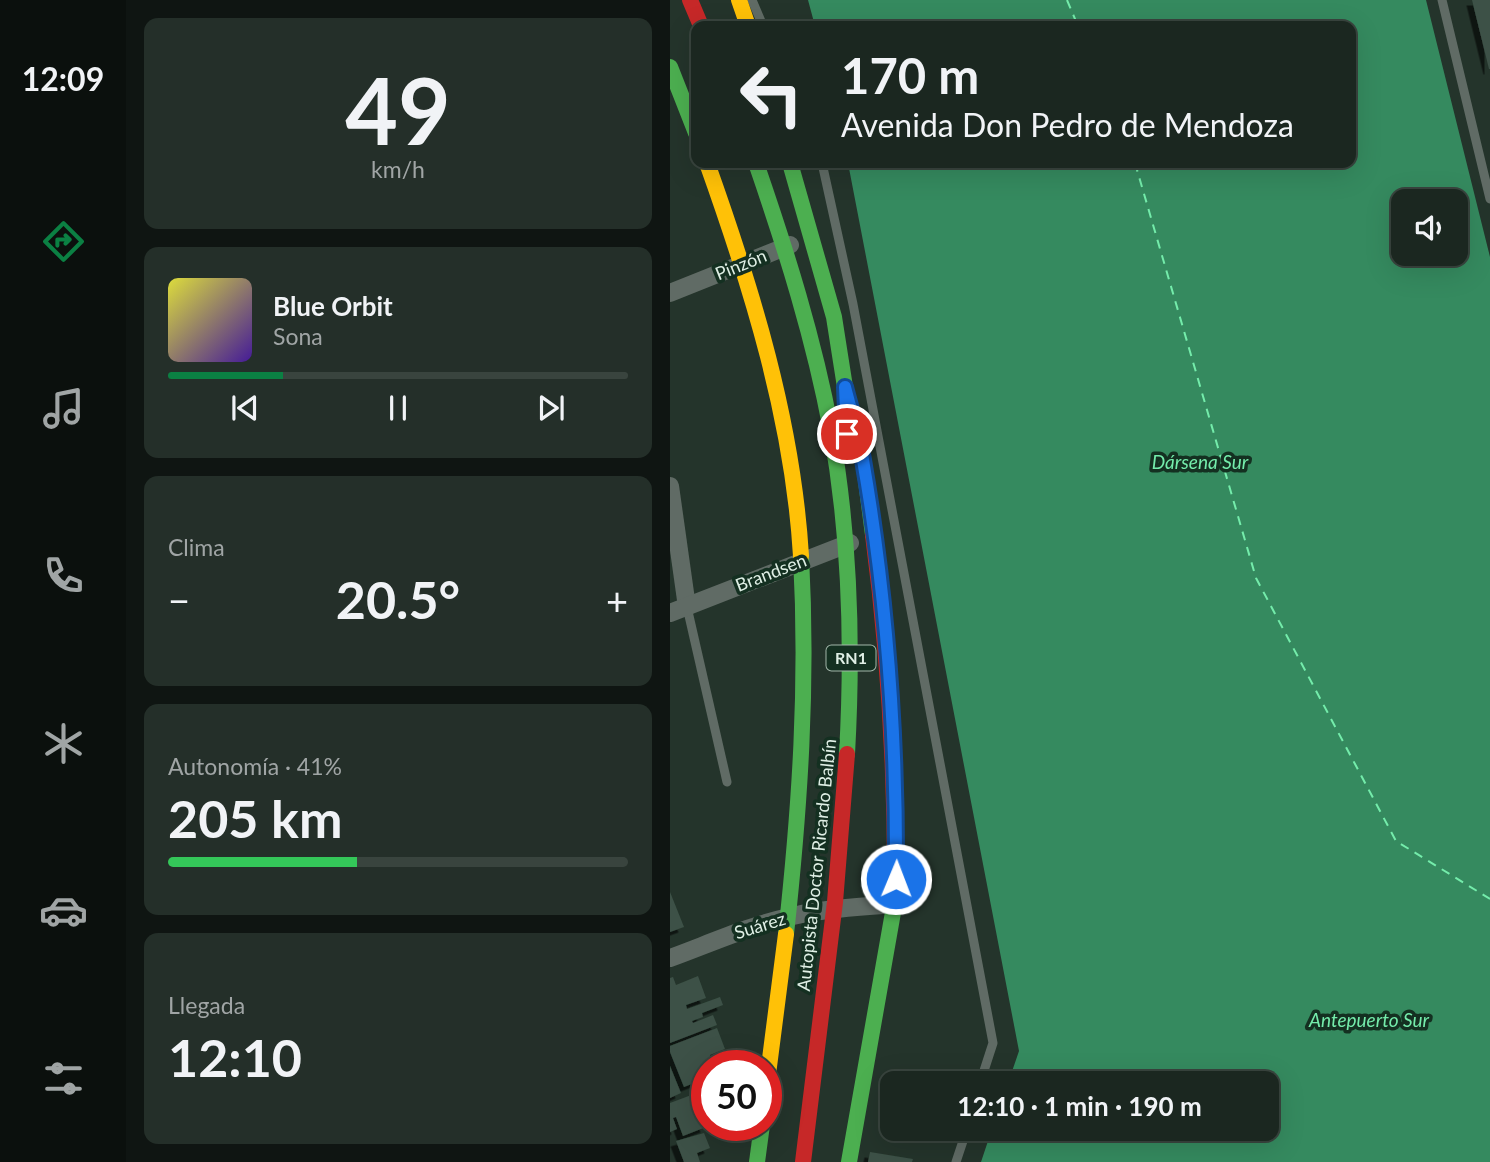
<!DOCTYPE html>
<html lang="es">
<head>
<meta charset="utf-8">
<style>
  :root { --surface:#1b2720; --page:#242f29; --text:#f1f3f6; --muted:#a0a5a5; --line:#39443e; --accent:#0b8043 }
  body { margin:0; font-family:Lato,sans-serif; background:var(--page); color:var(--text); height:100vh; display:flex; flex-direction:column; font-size:26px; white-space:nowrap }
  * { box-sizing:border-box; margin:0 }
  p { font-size:23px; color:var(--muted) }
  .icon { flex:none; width:38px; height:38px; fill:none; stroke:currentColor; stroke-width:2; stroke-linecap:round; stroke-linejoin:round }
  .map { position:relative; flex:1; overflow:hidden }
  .sheet { display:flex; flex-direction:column; gap:18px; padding:18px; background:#0f1512; width:544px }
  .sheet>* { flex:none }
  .hud { position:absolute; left:21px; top:21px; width:665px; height:147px; border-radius:14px; box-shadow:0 7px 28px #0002,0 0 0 2px var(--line); background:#1b2720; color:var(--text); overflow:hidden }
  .tools { position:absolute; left:721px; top:189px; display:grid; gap:14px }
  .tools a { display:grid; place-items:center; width:77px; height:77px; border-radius:14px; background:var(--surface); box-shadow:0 7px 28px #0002,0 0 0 2px var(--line); font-size:35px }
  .speed { position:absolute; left:21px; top:1050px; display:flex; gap:14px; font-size:35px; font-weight:700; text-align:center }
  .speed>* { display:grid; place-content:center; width:91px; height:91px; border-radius:50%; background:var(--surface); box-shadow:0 7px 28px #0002,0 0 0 2px var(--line); line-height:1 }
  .speed .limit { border:10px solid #d22; background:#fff; color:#111 }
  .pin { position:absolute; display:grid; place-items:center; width:60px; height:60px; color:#fff; margin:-30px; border:4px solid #fff; border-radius:50%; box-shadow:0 2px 7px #0007 }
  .me { position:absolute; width:77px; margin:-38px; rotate:1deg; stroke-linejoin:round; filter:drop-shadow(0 0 5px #0008) }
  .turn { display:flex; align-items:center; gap:24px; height:147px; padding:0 35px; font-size:32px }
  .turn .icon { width:91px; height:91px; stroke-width:2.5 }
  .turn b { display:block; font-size:49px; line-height:60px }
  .big { font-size:52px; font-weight:700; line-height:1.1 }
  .sheet .card { flex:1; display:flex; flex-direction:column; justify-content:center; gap:10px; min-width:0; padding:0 24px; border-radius:14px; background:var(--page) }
  .sheet .dial { align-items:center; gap:0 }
  .dial b { font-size:91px; line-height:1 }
  .song { display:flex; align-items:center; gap:21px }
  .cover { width:84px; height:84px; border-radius:10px; background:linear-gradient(135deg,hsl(60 70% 55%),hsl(260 70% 35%)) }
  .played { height:7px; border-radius:4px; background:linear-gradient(90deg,var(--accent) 25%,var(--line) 25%) }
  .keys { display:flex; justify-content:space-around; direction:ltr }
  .heat { display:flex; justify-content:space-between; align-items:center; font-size:38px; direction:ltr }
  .charge { height:10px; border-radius:5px; background:linear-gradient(90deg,#34c759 41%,var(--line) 0) }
  .trip { position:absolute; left:210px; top:1071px; width:399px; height:70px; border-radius:14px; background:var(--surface); box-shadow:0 7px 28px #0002,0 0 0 2px var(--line); font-weight:700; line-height:70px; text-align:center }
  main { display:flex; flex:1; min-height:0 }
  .menu { display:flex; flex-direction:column; width:126px; justify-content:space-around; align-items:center; background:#0b100d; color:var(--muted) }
  .menu .icon { width:49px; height:49px }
  .menu .on { color:var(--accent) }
  .menu b { font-size:32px; color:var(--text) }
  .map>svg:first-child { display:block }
  .water { fill:#358a5f; fill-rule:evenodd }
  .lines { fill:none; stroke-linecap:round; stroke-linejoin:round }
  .ferry { stroke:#74ecab; stroke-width:2; stroke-dasharray:9 7; stroke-linecap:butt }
  .building { fill:#3c5146; filter:url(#shadow) }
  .lane { stroke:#606b65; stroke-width:9 }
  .street { stroke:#606b65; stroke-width:18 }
  .fast { stroke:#4caf50; stroke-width:16 }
  .slow { stroke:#ffc107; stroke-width:16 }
  .jam { stroke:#c62828; stroke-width:16 }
  .route-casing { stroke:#114b97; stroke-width:18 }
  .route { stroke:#1a73e8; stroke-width:12 }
  .labels { text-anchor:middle; stroke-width:7; stroke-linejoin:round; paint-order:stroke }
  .shield { fill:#143021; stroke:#a2b6aa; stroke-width:2 }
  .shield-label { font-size:16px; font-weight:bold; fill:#dfefe5 }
  .street-label { font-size:18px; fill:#dfefe5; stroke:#143021 }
  .water-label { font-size:19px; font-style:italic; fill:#74ecab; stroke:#143021 }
</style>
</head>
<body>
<main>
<nav class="menu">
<b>12:09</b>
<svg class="icon on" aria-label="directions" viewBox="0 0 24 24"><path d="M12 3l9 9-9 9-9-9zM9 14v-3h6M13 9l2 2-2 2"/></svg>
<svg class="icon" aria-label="music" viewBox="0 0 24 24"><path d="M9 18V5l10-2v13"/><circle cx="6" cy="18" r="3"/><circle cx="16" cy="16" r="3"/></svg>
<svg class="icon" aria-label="phone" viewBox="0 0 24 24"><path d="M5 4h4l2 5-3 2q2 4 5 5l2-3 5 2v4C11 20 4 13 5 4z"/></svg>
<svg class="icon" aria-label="climate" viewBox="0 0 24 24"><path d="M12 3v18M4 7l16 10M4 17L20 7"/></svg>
<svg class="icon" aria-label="car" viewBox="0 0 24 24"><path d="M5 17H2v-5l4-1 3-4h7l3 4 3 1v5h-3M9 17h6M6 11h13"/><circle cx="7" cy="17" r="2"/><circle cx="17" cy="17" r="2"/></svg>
<svg class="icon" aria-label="filters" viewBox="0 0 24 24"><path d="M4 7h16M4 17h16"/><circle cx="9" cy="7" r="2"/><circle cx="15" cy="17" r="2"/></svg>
</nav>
<section class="sheet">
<div class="card dial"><b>49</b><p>km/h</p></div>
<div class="card">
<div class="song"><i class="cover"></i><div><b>Blue Orbit</b><p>Sona</p></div></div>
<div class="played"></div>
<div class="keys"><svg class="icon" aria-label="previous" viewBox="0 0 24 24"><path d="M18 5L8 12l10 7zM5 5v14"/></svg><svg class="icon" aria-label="pause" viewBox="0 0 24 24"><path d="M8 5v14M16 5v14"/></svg><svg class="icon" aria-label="next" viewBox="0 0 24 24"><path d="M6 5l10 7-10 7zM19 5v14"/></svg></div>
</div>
<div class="card"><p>Clima</p>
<div class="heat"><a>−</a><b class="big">20.5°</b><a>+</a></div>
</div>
<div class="card"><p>Autonomía · 41%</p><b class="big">205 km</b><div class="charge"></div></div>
<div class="card"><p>Llegada</p><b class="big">12:10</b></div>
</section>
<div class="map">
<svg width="820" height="1162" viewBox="0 0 820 1162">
  <defs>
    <filter id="shadow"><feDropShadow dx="-5.5" dy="5.5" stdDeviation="0" flood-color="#0009"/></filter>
  </defs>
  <rect width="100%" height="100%" fill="#24342b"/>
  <path class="water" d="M138,0h618l64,257v905h-509l11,-33h275v-46h-259l11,-32 -171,-888h503v-137h-536zM786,201v53h-53v-53z"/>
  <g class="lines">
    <g class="ferry">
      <path d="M397,0l11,26"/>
      <path d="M465,163l121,415 140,263 94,58"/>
    </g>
  </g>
  <g class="building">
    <path d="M802,0h18v69h-1z"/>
    <path d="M0,892l14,35 -14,5z"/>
    <path d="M28,976l8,22 -20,7 1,4 33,-12 3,8 -21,8 1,4 -11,4 1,2 20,-8 4,10 -47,18v-65l3,-1 3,8z"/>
    <path d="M47,1028l8,21 -15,6 5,11h-8v12l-23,9 -14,-35v-6z"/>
    <path d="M0,1066l11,27 -11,5z"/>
    <path d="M24,1094l12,33 -23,9 -7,-19 -3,1 4,11 -7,3v-29z"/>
    <path d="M34,1133l6,15 -13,5 3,9h-16l-8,-21z"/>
    <path d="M200,1152l43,7 -1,3h-44z"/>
  </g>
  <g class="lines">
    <g class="lane">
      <path d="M82,0l11,26"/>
      <path d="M772,0l48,199"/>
      <path d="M152,163l31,141 140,739 -13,40"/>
      <path d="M17,607l40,175"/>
      <path d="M286,1162l11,-33"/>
    </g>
    <g class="street">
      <path d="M0,293l120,-48"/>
      <path d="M0,486l17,121"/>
      <path d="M0,613l180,-70"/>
      <path d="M0,958c41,-15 81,-33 123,-42 34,-8 68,-9 102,-12"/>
    </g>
    <g class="fast">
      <path d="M0,67l26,66"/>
      <path d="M86,163c30,87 58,176 75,267 19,106 22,217 16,324"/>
      <path d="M120,163l44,154 11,70 18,71 10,77"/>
      <path d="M116,934c14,-129 22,-249 15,-378"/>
      <path d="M87,1162l5,-37"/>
      <path d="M179,1162l46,-261"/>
    </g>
    <g class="slow">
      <path d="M69,0l9,26"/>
      <path d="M37,163c45,126 86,258 94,393"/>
      <path d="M96,1090l20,-156"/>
    </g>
    <g class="jam">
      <path d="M20,0l11,26"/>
      <path d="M203,535c16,122 23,243 22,366"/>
      <path d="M133,1162l32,-260 12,-148"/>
    </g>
  </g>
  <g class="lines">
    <defs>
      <path id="route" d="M177,434l-2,-47c6,24 14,48 18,73 24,138 34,279 33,419"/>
    </defs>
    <use href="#route" class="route-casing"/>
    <use href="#route" class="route"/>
  </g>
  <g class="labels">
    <rect class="shield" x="156.5" y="645.5" width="49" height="25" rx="5"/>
    <g class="shield-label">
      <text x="181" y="664">RN1</text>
    </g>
    <g class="street-label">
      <text transform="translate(71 265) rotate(-22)" y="6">Pinzón</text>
      <text transform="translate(101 573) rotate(-21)" y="6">Brandsen</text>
      <text transform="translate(147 865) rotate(-84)" y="6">Autopista Doctor Ricardo Balbín</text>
      <text transform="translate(90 926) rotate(-17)" y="6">Suárez</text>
    </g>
    <g class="water-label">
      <text x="530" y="469">Dársena Sur</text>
      <text x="699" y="1027">Antepuerto Sur</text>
    </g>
  </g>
</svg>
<div class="tools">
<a><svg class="icon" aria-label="sound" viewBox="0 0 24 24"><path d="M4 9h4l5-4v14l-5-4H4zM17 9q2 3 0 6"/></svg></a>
</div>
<div class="speed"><div class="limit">50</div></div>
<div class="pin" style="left:177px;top:434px;background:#d93025"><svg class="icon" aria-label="arrive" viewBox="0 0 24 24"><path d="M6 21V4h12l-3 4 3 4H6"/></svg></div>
<svg class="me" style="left:226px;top:879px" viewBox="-20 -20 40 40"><circle r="17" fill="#1a73e8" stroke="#fff" stroke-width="3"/><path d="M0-11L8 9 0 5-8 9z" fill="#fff"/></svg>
<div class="trip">12:10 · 1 min · 190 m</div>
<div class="hud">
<div class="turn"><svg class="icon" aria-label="left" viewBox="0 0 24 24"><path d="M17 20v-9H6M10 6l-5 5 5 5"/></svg><div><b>170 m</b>Avenida Don Pedro de Mendoza</div></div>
</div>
</div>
</main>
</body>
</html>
